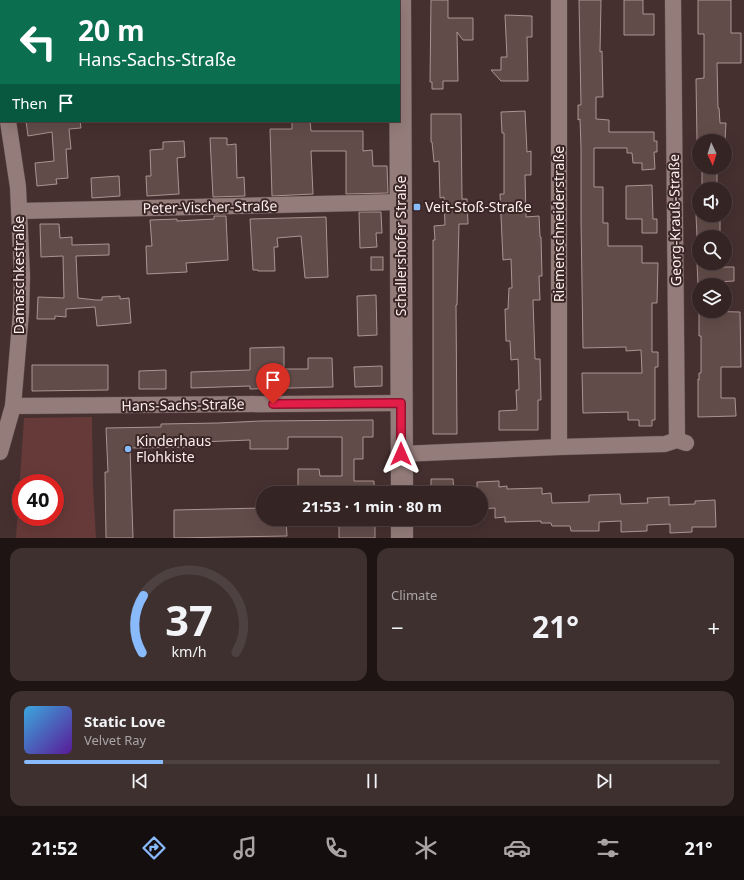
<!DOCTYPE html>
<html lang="en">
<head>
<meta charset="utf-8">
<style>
  :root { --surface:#342423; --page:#3f3030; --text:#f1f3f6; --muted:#a9a4a6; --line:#4e4141; --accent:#88bafc }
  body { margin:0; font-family:"Noto Sans",sans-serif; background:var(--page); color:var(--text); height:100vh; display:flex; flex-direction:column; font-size:15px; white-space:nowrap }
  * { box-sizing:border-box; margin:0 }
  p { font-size:13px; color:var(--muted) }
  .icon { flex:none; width:22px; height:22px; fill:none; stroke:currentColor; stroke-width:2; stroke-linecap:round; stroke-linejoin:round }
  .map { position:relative; height:538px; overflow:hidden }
  .sheet { display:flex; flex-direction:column; gap:10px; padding:10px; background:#1d1413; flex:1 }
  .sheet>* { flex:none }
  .top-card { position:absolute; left:0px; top:0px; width:400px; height:122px; box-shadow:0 4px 16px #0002,0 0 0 1px var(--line); background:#0b6e4f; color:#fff; overflow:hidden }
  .needle { width:26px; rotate:176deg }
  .fabs { position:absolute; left:692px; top:134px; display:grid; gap:8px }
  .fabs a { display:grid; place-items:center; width:40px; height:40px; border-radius:50%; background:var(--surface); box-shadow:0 4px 16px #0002,0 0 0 1px var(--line); font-size:20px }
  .speed { position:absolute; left:12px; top:474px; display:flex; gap:8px; font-size:20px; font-weight:700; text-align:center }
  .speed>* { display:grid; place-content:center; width:52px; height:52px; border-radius:50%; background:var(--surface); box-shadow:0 4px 16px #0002,0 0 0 1px var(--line); line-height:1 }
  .speed .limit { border:6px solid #d22; background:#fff; color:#111 }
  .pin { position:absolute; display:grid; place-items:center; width:34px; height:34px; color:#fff; margin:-41px -17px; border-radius:50% 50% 50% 0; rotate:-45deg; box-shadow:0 0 4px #0007 }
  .pin .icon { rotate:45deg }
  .me { position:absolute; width:44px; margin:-22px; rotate:0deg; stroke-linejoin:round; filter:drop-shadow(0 0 3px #0008) }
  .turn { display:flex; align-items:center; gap:14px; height:84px; padding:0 12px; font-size:18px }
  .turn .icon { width:52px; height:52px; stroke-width:2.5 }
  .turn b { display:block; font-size:28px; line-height:34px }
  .then { display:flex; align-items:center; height:38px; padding:0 12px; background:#0003; gap:8px; font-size:15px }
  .big { font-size:30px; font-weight:700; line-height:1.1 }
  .sheet .tile { flex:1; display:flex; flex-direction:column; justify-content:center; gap:6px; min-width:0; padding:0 14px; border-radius:12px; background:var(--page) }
  .sheet .dial { align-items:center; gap:0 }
  .dial svg { height:104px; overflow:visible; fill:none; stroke:var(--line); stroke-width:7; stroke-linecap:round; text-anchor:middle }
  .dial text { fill:var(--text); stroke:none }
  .song { display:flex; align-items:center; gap:12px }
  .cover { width:48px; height:48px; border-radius:6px; background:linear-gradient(135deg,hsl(200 70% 55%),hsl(270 70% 35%)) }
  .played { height:4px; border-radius:2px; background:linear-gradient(90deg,var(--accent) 20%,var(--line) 20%) }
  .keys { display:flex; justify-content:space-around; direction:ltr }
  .heat { display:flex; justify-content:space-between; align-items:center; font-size:22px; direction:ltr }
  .sheet .tiles { flex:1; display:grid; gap:10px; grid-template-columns:1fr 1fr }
  .tile:last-child { grid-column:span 2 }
  .trip { position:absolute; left:256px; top:486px; width:232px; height:40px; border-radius:20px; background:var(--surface); box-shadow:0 4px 16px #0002,0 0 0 1px var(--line); font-weight:700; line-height:40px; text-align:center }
  .tab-bar { display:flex; height:64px; justify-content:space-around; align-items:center; background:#150e0e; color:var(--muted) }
  .tab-bar .icon { width:28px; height:28px }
  .tab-bar .active { color:var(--accent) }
  .tab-bar b { font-size:18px; color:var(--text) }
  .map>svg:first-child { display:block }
  .green { fill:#663a38; fill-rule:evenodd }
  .building { fill:#624c4a; stroke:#ac9391 }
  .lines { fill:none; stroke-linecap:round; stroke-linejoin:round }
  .street-casing { stroke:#5d4c4b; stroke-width:17 }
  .secondary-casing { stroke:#5d4c4b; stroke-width:23 }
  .street { stroke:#947c7a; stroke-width:16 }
  .secondary { stroke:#947c7a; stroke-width:22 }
  .route-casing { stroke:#92132f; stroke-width:10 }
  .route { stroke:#e11d48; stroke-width:7 }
  .poi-dot { fill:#88bafc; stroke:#3a2625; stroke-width:1.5 }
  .labels { text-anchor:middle; stroke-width:4; stroke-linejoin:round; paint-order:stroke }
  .street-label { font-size:14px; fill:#fdefee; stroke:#3a2625 }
  .poi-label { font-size:14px; fill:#fdefee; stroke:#3a2625; text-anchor:start }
</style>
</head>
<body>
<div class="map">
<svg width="744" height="538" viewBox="0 0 744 538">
  <rect width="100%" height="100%" fill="#45302f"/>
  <path class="green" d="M92,417l1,69 3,52h-80l8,-120zM21,483h34v34h-34z"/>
  <g class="building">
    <path d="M431,0h17v18h25v22h-10l-6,-8 1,49h-15v8h-11v-7h-2z"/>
    <path d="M579,0h22l-1,52 2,-1 1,46h-7v22l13,1v12h45v9h3v11h-3l1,17 -13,1v-7h-9l-1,-10h-5v-5h-33v39h9v36h5v23h34v17h16l-1,40h-5v49h6v15h-3v53h-3v6h-13v-6h-11v-8l-45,1 -1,-40h60l-1,-23 -15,1v-4l-43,1 -2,-127v-73l-1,-29 -2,1v-15h3z"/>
    <path d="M624,0h19v14h11v21h-30z"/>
    <path d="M698,0h33v33h10v30h-24l1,45h1l1,15h6l-1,18h-28l-1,-62 8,-1v-44h-6z"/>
    <path d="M505,15l27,1v21h-5l1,44h-27l-10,-11h10v-13h6z"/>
    <path d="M525,111l2,41 4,-1v24h-6l1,42 13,-1 1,21h1l1,39h-3l1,24h-7l2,59h5l1,41h-3v30h-39v-19l18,-1 -1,-20h3l-1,-31 -7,1 -1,-19h-4l-1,-32h3l1,-21h3l-1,-29 -8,1 -3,-66h4v-61h-2l-1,-21z"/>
    <path d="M431,114h30l1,85h5l1,25h-9l-2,81h-1l1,129h-24v-194h2l-1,-14 11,-1 -1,-28 -4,1 -1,-37 -5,1 -2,-20h-1z"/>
    <path d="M26,121h54l1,7 -12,1 2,20h-5l2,29 -12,1 1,5 -20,2 -2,-23 19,-2 -2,-29 -24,4z"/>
    <path d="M292,121h18l1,10h52v20l9,-1 1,16h14l1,27 -42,1v-43h-35l2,43 -41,2 -2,-67h22z"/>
    <path d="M210,138h17v7l9,-1 1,34 7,-1 1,19 -32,1z"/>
    <path d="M184,141l1,16 -8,1 2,36 -32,2 -1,-20h5l-1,-26 13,-1v-7z"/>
    <rect x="702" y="167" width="15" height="22"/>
    <path d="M119,176l1,20 -28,2 -1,-20z"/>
    <path d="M652,185l1,34h4v14h-15v-14h-16v-33z"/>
    <path d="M359,212h22l1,21h-6l1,14 -17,1z"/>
    <path d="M696,215h24v22h-23z"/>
    <path d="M214,216h12l2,44 -42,3 1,9 -40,2 -1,-28h6l-2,-26 27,-1v2l37,-2z"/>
    <path d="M326,217l2,60 -23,1 -4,-42 -24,2 1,9h-4l1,24h-17v-1h-5l-3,-51z"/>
    <path d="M40,224h19l1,14 12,-1v8l37,-1v11l-33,1 2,42 18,2h6v-3l18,-1v3l9,-1 2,25 -34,3 -2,-19 -29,2v8l-11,-1v3h-18l1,-22 26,1 -1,-42 -22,1z"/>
    <rect x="371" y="257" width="12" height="13"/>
    <path d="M697,263h20v4h17v14l-16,1v3h-20z"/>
    <path d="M376,295l1,40 -19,1 -1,-40z"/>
    <path d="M699,311l41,1 1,55h-20v31h14l1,18 -38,1v-38l1,1v-7h2v-37h-2z"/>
    <path d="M284,347v22h24v-11h24l1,29 -83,2v-3l-59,2v-16l59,-2v-22z"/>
    <path d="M32,365h76v25l-76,1z"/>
    <path d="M382,366v20l-27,1 -1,-20z"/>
    <path d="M166,370v19h-27v-18z"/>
    <path d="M373,420v17h-10v22h-9v22h20v12h-42v-2h-34v-22h21l1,7h22v-39h-54v12h-38v-9l-51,2v5l-69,1 3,90h-27l-1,-66h3l-2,-44 55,-1v-3l57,-1 43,-2z"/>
    <path d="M431,479h22l1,14h-23z"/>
    <path d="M499,481v6l8,-1v3l35,-1v6l9,-1 1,10 37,-1v-7l31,-1 1,10 27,-1 -1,-5 22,-1v8l26,-1v-3l20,-1 1,27h-24v5l-22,1v-9l-23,1v6l-26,1v-11l-22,1v9h-28l-1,-5h-18l-1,-3h-10v-2l-36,1v-5l-10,1v-10l-14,1v-16h-4v-11z"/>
    <path d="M263,508v11h23l1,17 -113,2v-28z"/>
    <path d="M361,519h14v19h-36v-16l22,1z"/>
  </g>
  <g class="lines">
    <defs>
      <g id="street">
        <path d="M559,0v447"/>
        <path d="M673,0l4,440"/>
        <path d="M194,1l9,-1"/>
        <path d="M0,22l1,-1"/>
        <path d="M0,85l1,4"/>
        <path d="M20,211l381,-9"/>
        <path d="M13,406l388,-3"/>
        <path d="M0,452l13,-46 8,-94 1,-36 -4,-89 -10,-66"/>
        <path d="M401,454l158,-7 106,-3 12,-4 9,3"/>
      </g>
      <g id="secondary">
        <path d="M400,0l2,493"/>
        <path d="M402,519v19"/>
      </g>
    </defs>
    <use href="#street" class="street-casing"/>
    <use href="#secondary" class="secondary-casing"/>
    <use href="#street" class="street"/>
    <use href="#secondary" class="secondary"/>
  </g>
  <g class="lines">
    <defs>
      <path id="route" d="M273,404l128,-1v51"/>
    </defs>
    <use href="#route" class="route-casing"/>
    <use href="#route" class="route"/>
  </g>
  <g class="poi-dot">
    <rect x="413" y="203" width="8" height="8" rx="2"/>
    <circle cx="128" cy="449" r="4"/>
  </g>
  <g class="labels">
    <g class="street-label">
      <text transform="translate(210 207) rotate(-1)" y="5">Peter-Vischer-Straße</text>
      <text transform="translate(675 220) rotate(-91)" y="5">Georg-Krauß-Straße</text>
      <text transform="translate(559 224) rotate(-90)" y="5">Riemenschneiderstraße</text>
      <text transform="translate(401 246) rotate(-90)" y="5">Schallershofer Straße</text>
      <text transform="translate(19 275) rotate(-90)" y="5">Damaschkestraße</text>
      <text transform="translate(183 405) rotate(-1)" y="5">Hans-Sachs-Straße</text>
    </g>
    <g class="poi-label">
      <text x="425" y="212">Veit-Stoß-Straße</text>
      <text x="136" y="446">Kinderhaus<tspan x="136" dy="16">Flohkiste</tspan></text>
    </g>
  </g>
</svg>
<div class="fabs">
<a><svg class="needle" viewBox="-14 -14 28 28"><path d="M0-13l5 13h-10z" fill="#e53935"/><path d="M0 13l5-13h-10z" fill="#a9a4a6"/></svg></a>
<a><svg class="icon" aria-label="sound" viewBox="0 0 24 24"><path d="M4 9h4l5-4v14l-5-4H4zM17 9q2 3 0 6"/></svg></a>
<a><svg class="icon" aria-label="search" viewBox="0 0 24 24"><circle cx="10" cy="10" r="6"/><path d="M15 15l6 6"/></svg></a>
<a><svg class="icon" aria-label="layers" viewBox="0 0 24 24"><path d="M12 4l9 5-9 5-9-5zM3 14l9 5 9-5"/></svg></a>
</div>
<div class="speed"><div class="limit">40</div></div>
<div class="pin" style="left:273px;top:404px;background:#d93025"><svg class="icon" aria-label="arrive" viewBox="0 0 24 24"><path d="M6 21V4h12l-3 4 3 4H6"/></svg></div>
<svg class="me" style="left:401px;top:454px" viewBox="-20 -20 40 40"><path d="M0-17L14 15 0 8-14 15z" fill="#e11d48" stroke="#fff" stroke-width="4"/></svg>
<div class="trip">21:53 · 1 min · 80 m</div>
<div class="top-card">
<div class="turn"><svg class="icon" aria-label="left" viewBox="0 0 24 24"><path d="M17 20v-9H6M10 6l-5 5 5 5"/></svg><div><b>20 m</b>Hans-Sachs-Straße</div></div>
<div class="then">Then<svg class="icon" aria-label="arrive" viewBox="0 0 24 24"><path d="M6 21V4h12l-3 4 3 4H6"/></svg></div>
</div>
</div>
<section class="sheet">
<div class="tiles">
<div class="tile dial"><svg viewBox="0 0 100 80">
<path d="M14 69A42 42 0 1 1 86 69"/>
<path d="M14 69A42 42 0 0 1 15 25" stroke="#88bafc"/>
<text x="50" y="56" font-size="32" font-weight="700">37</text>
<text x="50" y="72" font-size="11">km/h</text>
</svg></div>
<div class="tile"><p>Climate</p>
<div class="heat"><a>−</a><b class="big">21°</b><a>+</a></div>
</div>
<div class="tile">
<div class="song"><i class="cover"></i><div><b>Static Love</b><p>Velvet Ray</p></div></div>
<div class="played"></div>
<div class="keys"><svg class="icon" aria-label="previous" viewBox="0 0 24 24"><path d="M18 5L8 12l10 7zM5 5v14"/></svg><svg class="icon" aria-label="pause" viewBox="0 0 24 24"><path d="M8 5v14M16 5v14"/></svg><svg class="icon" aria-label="next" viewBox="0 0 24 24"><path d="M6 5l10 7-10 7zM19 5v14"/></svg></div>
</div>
</div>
</section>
<nav class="tab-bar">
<b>21:52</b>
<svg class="icon active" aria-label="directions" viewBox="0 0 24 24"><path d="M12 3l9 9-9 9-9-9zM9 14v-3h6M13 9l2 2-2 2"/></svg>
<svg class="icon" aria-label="music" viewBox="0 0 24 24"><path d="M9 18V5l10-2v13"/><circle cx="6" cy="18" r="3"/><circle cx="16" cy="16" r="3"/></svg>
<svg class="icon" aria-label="phone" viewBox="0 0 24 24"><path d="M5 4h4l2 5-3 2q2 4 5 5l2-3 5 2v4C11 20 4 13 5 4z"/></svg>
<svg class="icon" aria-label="climate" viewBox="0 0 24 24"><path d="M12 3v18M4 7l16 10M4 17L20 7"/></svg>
<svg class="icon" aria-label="car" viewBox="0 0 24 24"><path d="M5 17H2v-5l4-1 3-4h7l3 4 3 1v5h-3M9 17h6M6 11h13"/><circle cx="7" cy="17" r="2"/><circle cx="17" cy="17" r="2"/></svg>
<svg class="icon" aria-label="filters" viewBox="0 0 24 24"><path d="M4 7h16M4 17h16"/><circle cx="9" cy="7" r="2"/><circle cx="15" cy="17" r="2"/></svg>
<b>21°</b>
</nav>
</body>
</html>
